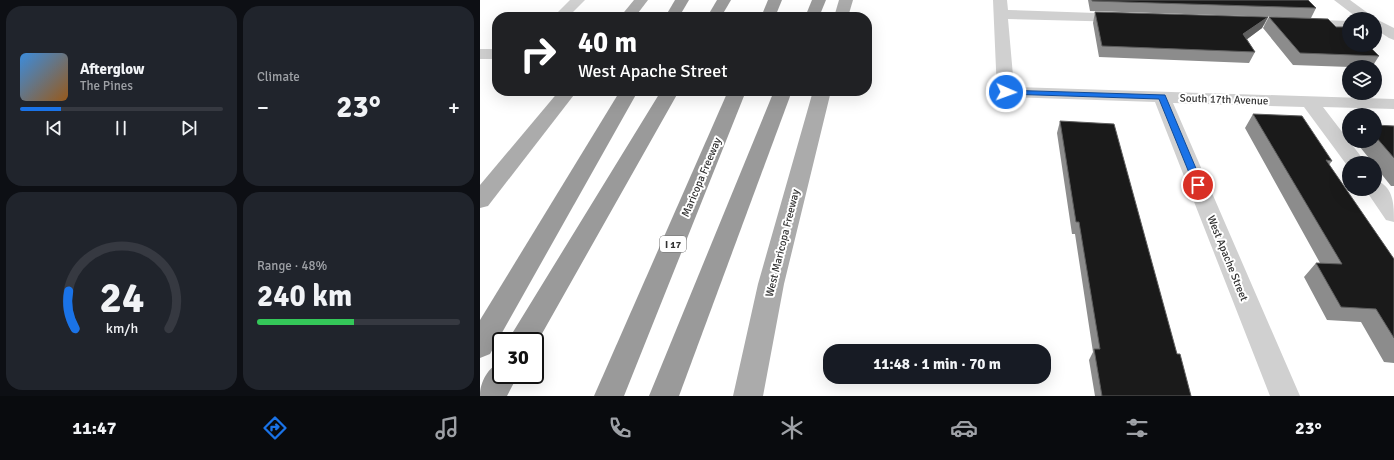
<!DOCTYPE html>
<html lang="en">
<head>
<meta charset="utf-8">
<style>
  :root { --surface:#171b24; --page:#20242c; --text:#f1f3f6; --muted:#9ea1a6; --line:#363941; --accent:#1a73e8 }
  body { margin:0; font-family:Signika,sans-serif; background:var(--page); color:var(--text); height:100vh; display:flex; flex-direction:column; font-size:15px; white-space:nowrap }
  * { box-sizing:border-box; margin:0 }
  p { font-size:13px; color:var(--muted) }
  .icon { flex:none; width:22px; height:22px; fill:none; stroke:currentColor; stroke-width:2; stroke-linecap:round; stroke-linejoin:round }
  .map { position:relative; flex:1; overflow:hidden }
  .side { display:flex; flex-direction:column; gap:6px; padding:6px; background:#0d0f14; width:480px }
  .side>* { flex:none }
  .guide { position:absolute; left:12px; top:12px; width:380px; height:84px; border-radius:16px; box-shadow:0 4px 16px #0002; background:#202124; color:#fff; overflow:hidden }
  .tools { position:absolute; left:862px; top:12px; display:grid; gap:8px }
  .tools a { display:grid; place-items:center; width:40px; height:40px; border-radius:50%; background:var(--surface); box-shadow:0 4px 16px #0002; font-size:20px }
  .speed { position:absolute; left:12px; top:332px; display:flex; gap:8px; font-size:20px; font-weight:700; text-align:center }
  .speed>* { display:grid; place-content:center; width:52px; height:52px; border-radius:50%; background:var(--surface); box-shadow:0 4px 16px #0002; line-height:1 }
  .speed .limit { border:2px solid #111; border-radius:6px; background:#fff; color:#111 }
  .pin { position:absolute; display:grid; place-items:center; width:34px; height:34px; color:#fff; margin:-17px; border:2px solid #fff; border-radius:50%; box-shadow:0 1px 4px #0007 }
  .me { position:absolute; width:44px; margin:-22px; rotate:92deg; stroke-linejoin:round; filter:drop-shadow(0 0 3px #0008) }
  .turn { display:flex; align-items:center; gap:14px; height:84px; padding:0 20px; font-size:18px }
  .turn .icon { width:52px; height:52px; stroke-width:2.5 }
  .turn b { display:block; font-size:28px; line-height:34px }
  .big { font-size:30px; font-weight:700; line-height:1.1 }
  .side .tile { flex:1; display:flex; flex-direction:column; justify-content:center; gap:6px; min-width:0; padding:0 14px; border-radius:16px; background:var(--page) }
  .side .dial { align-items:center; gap:0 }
  .dial svg { height:104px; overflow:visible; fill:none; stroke:var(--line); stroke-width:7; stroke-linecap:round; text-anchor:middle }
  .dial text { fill:var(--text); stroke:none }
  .song { display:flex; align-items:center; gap:12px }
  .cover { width:48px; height:48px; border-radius:6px; background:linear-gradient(135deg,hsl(210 70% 55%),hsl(30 70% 35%)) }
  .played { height:4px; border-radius:2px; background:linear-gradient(90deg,var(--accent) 20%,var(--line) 20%) }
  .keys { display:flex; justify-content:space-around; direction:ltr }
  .heat { display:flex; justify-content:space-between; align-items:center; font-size:22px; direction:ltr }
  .charge { height:6px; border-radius:3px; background:linear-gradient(90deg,#34c759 48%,var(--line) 0) }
  .side .tiles { flex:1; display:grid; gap:6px; grid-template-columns:repeat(2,1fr) }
  .trip { position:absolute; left:343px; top:344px; width:228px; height:40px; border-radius:16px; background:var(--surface); box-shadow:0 4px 16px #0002; font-weight:700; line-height:40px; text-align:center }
  .tabs { display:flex; height:64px; justify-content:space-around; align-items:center; background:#090b0e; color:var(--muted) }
  .tabs .icon { width:28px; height:28px }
  .tabs .active { color:var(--accent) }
  .tabs b { font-size:18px; color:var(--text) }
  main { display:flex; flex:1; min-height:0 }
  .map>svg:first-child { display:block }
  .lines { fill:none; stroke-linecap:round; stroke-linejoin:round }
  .minor { fill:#d0d0d0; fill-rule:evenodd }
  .major { fill:#ababab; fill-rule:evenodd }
  .highway { fill:#9a9a9a; fill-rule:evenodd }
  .wall { fill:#8c8c8c }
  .shaded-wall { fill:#5f5f5f }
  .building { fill:#1a1a1a; stroke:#5f5f5f }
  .route { fill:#1a73e8; stroke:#114b97 }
  .labels { text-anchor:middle; stroke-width:4; stroke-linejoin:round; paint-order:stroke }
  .shield { fill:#fff; stroke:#707070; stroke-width:1 }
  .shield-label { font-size:10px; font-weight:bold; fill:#333 }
  .street-label { font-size:11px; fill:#333; stroke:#fff }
</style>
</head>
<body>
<main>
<section class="side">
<div class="tiles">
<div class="tile">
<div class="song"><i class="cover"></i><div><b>Afterglow</b><p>The Pines</p></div></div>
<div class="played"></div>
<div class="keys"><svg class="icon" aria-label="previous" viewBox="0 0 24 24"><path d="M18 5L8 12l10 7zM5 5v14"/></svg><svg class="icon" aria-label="pause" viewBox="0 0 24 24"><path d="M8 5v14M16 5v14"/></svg><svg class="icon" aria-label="next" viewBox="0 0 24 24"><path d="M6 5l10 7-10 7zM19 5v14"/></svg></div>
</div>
<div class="tile"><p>Climate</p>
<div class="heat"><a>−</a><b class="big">23°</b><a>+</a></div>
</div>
<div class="tile dial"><svg viewBox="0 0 100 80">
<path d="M14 69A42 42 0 1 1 86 69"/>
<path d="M14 69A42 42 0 0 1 9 40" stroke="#1a73e8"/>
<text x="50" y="56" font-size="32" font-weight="700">24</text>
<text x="50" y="72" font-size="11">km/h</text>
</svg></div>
<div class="tile"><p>Range · 48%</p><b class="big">240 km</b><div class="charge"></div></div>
</div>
</section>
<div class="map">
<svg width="914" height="396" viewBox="0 0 914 396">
  <rect width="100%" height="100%" fill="#fff"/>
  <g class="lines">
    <g class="minor">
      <path d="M90,0h15l-17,17h-15z"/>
      <path d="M513,0h14l1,10 117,4 5,1 2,3 -2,3 -5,1 -117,-3 6,68 380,12v10l-71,-2 43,56h-17v5l-45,-61 -131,-4 127,293h-30l-115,-294 -149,-5 -6,-1 -3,-4z"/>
      <path d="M854,0h16l26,19 18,9v12l-5,-2 -14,-9v-10h-16z"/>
      <path d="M755,17l114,4v8l-119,-5 -2,-3 2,-3z"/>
      <rect x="0" y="49" width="17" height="10"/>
      <path d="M895,180c19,6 19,25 19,42l-8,-2 -21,-31h10z"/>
    </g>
    <g class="major">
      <path d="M154,0h14l-13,17h-15z"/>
      <path d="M359,0h14l-5,17h-14z"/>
      <path d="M79,91h18l-89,115 -8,2v-23z"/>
      <path d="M333,91h18l-47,193 -21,112h-30l25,-112z"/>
    </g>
    <g class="highway">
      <path d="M195,0h14l-10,17h-14z"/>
      <path d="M237,0h14l-10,17h-14z"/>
      <path d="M288,0h14l-7,17h-14z"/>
      <path d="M332,0h14l-7,17h-14z"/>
      <path d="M140,91h18l-148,263 -10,4v-38z"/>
      <path d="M181,91h18l-144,255v-5h-26l4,-9z"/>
      <path d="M248,91h18l-122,305h-30z"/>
      <path d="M294,91h18l-113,305h-30z"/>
      <path d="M21,362v13h17l-11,21h-27c0,-14 8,-29 21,-34z"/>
    </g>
  </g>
  <g class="wall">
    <path d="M608,0h220l8,8 -5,10 25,9 43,29 -7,11h-22l-57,-2 -30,-37 6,-11h8l-187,-6z"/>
    <path d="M615,12l173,5 -6,11 -15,11 8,13 -6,11 -150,-6 -6,-34z"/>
    <path d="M773,114l79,47 -3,4 65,94v104l-10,-1 -23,-40 -34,-2 -23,-43 12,-14h4l-75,-135z"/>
    <path d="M580,121l117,233 14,42h-96l-6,-36 4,-8 -18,-118h-3l-15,-101z"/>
    <path d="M914,126v60h-3l-16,-20v-3h-2l-18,-22h20v-5z"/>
  </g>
  <path class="shaded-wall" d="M788,17l-6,11 -24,18 5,-12z"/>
  <g class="building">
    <path d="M612,0h216l8,8 -224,-7z"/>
    <path d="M615,12l173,5 -25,17 12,18 -153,-6z"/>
    <path d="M789,17l59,2 8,8h13v18h19l11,11 -79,-3z"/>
    <path d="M773,114l49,2 30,45 -6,-1 68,99v79l-18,-29 -35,-2 -25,-44 26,1z"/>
    <path d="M580,121l54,3 63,230h3l11,42h-89l-8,-47h6l-21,-127h-3z"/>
    <path d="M895,125l19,1v32l-19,-22z"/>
  </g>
  <path class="route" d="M523,90l162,5 38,90 -5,3 -4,-3 -35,-86 -153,-5 -4,-2z"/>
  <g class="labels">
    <rect class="shield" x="180" y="236" width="26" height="16" rx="3"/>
    <g class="shield-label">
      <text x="193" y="248">I 17</text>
    </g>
    <g class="street-label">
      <text transform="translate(744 99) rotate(2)" y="4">South 17th Avenue</text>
      <text transform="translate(221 177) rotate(-67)" y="4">Maricopa Freeway</text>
      <text transform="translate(302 243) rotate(-76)" y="4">West Maricopa Freeway</text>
      <text transform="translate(748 258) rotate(68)" y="4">West Apache Street</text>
    </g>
  </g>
</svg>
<div class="tools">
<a><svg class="icon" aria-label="sound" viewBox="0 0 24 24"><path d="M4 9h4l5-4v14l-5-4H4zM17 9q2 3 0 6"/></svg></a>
<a><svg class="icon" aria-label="layers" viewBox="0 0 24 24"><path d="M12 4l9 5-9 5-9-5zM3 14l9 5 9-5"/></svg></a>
<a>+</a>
<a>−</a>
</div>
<div class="speed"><div class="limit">30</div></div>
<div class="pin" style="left:718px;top:185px;background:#d93025"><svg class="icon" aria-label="arrive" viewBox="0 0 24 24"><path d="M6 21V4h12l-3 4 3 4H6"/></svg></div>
<svg class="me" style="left:526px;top:92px" viewBox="-20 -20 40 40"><circle r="17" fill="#1a73e8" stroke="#fff" stroke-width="3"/><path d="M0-11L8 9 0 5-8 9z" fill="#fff"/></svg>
<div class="trip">11:48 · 1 min · 70 m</div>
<div class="guide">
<div class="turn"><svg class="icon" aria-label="right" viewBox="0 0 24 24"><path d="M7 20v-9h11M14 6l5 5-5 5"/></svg><div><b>40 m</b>West Apache Street</div></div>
</div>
</div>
</main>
<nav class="tabs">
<b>11:47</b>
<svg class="icon active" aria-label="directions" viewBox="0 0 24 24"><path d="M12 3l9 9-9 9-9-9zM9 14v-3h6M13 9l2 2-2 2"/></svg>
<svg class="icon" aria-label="music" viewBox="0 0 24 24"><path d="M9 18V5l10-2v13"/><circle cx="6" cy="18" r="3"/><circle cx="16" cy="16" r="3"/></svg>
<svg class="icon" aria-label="phone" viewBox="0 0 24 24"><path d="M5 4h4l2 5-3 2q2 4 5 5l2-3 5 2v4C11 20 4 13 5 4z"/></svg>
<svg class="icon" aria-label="climate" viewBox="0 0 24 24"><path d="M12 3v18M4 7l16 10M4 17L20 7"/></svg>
<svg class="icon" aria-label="car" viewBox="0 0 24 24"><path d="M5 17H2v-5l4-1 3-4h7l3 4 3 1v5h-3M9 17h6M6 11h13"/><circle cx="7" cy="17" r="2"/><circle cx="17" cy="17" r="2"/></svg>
<svg class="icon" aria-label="filters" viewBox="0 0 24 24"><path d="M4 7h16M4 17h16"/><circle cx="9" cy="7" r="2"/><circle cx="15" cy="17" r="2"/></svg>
<b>23°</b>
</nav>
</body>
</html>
